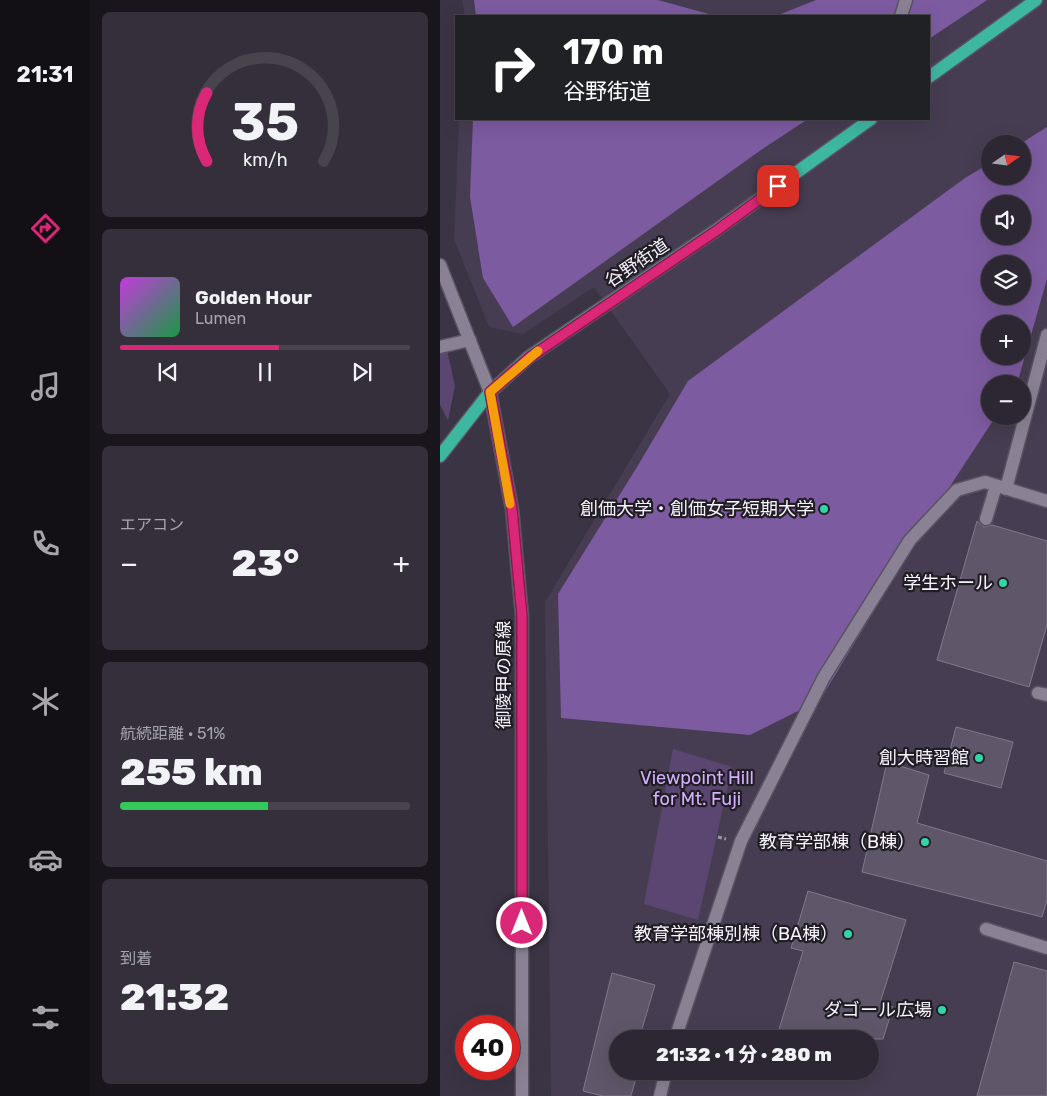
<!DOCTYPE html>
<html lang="ja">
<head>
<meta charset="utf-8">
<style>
  :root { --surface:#2c2733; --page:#342f3b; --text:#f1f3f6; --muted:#a6a5ac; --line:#48444e; --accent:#db2777 }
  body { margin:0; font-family:Rubik,"Noto Sans JP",sans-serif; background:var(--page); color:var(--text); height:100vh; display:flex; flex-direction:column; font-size:19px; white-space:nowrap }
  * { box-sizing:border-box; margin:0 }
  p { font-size:16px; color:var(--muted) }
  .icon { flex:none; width:28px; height:28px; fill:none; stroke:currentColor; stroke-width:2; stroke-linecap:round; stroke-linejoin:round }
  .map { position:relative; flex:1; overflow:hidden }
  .side { display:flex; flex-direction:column; gap:12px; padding:12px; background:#18151c; width:350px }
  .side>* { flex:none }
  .guide { position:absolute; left:15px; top:15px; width:475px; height:105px; border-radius:0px; box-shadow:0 5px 20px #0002,0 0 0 1px var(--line); background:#202124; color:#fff; overflow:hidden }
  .needle { width:32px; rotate:76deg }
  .fabs { position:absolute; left:541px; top:135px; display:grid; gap:10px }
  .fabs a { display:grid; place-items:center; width:50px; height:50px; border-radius:50%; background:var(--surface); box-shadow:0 5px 20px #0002,0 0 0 1px var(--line); font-size:25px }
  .speed { position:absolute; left:15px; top:1015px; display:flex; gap:10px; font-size:25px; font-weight:700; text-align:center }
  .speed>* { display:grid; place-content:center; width:65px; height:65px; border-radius:50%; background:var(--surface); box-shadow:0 5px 20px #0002,0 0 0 1px var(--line); line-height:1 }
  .speed .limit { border:8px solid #d22; background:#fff; color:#111 }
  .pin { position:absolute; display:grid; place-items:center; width:42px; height:42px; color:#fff; margin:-21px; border-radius:10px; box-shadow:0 2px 8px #0006 }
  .me { position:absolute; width:55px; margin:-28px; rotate:0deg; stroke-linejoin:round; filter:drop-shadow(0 0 4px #0008) }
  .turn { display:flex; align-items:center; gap:18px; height:105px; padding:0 25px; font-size:22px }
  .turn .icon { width:65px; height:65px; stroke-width:2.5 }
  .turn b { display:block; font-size:35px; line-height:42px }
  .big { font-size:38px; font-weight:800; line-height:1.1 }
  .side .card { flex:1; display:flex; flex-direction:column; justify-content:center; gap:8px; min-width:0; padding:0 18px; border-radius:8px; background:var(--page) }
  .side .dial { align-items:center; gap:0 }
  .dial svg { height:130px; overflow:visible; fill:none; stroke:var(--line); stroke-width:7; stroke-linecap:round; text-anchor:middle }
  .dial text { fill:var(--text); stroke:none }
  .song { display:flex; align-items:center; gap:15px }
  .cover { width:60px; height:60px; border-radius:8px; background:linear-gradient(135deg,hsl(290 70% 55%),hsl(140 70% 35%)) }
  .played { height:5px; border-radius:2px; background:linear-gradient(90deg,var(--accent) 55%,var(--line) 55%) }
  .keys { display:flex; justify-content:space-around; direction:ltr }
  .heat { display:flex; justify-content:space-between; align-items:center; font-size:28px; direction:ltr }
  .charge { height:8px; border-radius:4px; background:linear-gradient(90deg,#34c759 51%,var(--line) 0) }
  .trip { position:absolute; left:169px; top:1030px; width:270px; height:50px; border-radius:25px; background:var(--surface); box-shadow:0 5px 20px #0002,0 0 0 1px var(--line); font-weight:800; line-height:50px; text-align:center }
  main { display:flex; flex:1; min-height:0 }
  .menu { display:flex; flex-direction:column; width:90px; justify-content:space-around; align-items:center; background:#121014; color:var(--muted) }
  .menu .icon { width:35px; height:35px }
  .menu .current { color:var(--accent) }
  .menu b { font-size:22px; color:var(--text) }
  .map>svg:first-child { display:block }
  .built { fill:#473d52; fill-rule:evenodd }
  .green { fill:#5b4672 }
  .forest { fill:#7d5ba1; fill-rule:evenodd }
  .building { fill:#5f5769; stroke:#80788b }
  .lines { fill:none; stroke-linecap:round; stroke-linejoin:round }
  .minor-casing { stroke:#595361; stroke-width:15 }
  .major-casing { stroke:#595361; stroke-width:15 }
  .path { stroke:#9b96a3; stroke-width:3; stroke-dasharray:4 2.5; stroke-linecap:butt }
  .minor { stroke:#8a8294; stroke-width:12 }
  .major { stroke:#3eb7a1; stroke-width:12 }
  .route-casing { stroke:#8e194d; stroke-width:12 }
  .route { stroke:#db2777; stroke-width:9 }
  .slow { stroke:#f59e0b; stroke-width:9 }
  .poi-dot { fill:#33d4a8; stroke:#201d24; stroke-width:2 }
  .labels { text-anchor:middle; stroke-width:4.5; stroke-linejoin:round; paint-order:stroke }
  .street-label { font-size:18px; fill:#f7f3fd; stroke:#201d24 }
  .poi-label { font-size:18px; fill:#f7f3fd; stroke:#201d24; text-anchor:end }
  .park-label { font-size:18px; fill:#d3affe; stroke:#201d24 }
</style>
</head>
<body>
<main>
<nav class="menu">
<b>21:31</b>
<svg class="icon current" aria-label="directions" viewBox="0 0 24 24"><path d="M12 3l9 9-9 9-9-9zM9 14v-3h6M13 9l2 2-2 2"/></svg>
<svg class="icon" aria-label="music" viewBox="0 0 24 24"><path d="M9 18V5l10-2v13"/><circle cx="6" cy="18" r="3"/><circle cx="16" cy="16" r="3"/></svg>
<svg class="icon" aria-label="phone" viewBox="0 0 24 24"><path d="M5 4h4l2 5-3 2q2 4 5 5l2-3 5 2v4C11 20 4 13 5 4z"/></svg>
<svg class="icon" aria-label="climate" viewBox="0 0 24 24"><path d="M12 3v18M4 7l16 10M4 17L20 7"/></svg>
<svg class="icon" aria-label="car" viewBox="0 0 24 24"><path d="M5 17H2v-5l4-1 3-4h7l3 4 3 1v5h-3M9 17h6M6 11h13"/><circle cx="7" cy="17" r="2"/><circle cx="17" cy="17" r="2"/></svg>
<svg class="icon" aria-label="filters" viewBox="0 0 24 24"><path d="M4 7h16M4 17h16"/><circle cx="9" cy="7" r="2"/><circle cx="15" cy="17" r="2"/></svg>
</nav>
<section class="side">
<div class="card dial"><svg viewBox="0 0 100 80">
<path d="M14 69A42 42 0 1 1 86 69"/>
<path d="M14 69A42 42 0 0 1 14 27" stroke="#db2777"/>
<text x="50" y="56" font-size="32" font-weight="700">35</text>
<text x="50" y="72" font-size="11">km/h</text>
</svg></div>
<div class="card">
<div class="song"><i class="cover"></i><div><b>Golden Hour</b><p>Lumen</p></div></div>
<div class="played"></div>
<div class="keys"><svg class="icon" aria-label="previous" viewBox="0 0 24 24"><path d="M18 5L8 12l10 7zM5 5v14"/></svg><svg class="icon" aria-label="pause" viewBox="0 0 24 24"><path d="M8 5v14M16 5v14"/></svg><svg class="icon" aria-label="next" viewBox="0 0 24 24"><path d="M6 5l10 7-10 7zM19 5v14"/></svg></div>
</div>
<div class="card"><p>エアコン</p>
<div class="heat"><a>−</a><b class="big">23°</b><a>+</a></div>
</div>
<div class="card"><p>航続距離 · 51%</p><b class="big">255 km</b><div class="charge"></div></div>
<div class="card"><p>到着</p><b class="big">21:32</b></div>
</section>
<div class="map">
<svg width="607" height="1096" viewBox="0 0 607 1096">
  <rect width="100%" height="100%" fill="#3b3444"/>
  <path class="built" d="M22,0h585v1096h-496l-6,-494 125,-208 -76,-107 -71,47 -34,-7 -35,-88 5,-120h470v-103h-464zM550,144h32v32h-32zM550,204h32v32h-32zM550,264h32v32h-32zM550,324h32v32h-32zM550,384h32v32h-32zM178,1039h252v32h-252z"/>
  <g class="green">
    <path d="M7,350l8,36 -7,34 -8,-15v-54z"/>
    <path d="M233,749l59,18 -34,153 -54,-16z"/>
  </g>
  <g class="forest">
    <path d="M34,0h184l58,16h-240z"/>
    <path d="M376,0h171l-58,39v-23h-153z"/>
    <path d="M33,119h335l-47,31 -248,177 -30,-49 -13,-81z"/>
    <path d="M607,127v152l-30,105h-27v32h6l-55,84 -121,200 -70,35 -189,-17 -3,-124 79,-127 51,-86 277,-203 25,-15v13h32v-32h-2zM550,204h32v32h-32zM550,264h32v32h-32zM550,324h32v32h-32z"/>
  </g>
  <g class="building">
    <path d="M537,521l7,6 8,-2 55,16v84l-18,62 -92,-27z"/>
    <path d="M516,727l57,15 -12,46 -57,-15z"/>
    <path d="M447,762l42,13 -12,48 130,38v39l-5,17 -180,-45z"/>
    <path d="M368,891l98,29 -26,83 13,4 -10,32h-107l27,-88 -12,-3z"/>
    <path d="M574,962l33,9v125h-70z"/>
    <path d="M172,973l43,12 -16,54h-21v32h20l-7,25h-28l-20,-5z"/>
  </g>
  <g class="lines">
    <defs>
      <g id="minor">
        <path d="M461,16l5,-16"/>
        <path d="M0,265l50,127 22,117 10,107v480"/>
        <path d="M0,347l30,-7"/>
        <path d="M566,489l41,-154"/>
        <path d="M546,519l10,-33"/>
        <path d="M598,693l9,2"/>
        <path d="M546,929l61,19"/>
        <path d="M235,1039l66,-198 83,-164 86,-137 47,-50 28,-8 62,19"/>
        <path d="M220,1096l6,-25"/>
      </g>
      <g id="major">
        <path d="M489,77l107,-77"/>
        <path d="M0,456l50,-64 39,-35 186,-126 156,-112"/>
      </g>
    </defs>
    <use href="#minor" class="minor-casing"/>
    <use href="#major" class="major-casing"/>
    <path class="path" d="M278,837l8,2"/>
    <use href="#minor" class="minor"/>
    <use href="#major" class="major"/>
  </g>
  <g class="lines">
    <defs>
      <path id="route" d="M82,923v-307l-10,-107 -22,-117 40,-35 186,-126 62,-45"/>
    </defs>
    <use href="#route" class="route-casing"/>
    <use href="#route" class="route"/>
    <path class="slow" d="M70,504l-20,-112 48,-41"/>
  </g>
  <g class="poi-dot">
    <circle cx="384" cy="509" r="5"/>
    <circle cx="563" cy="583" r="5"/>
    <circle cx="539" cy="758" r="5"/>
    <circle cx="485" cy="842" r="5"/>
    <circle cx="408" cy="934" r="5"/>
    <circle cx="502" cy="1010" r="5"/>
  </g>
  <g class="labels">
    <g class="street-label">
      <text transform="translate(197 263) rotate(-34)" y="6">谷野街道</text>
      <text transform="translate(64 675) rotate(-90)" y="6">御陵甲の原線</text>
    </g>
    <g class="poi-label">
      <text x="374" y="515">創価大学・創価女子短期大学</text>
      <text x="553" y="589">学生ホール</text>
      <text x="529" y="764">創大時習館</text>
      <text x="475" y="848">教育学部棟（B棟）</text>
      <text x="398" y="940">教育学部棟別棟（BA棟）</text>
      <text x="492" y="1016">ダゴール広場</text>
    </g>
    <g class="park-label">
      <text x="257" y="784">Viewpoint Hill<tspan x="257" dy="21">for Mt. Fuji</tspan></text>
    </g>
  </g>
</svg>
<div class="fabs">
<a><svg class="needle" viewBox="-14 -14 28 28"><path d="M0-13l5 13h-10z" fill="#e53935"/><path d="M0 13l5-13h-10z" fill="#a6a5ac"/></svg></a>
<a><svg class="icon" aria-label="sound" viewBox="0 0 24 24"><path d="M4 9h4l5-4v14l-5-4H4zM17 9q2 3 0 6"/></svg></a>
<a><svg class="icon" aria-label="layers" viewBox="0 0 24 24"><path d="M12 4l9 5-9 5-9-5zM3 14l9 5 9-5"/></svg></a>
<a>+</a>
<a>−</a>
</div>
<div class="speed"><div class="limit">40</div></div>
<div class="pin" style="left:338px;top:186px;background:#d93025"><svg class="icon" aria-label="arrive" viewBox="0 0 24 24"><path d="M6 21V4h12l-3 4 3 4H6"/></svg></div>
<svg class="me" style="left:82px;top:923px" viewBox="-20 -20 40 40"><circle r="17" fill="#db2777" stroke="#fff" stroke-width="3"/><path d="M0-11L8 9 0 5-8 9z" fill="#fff"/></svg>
<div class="trip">21:32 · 1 分 · 280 m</div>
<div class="guide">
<div class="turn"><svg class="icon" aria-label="right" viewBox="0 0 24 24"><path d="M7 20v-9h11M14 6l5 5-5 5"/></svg><div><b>170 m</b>谷野街道</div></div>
</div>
</div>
</main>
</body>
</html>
